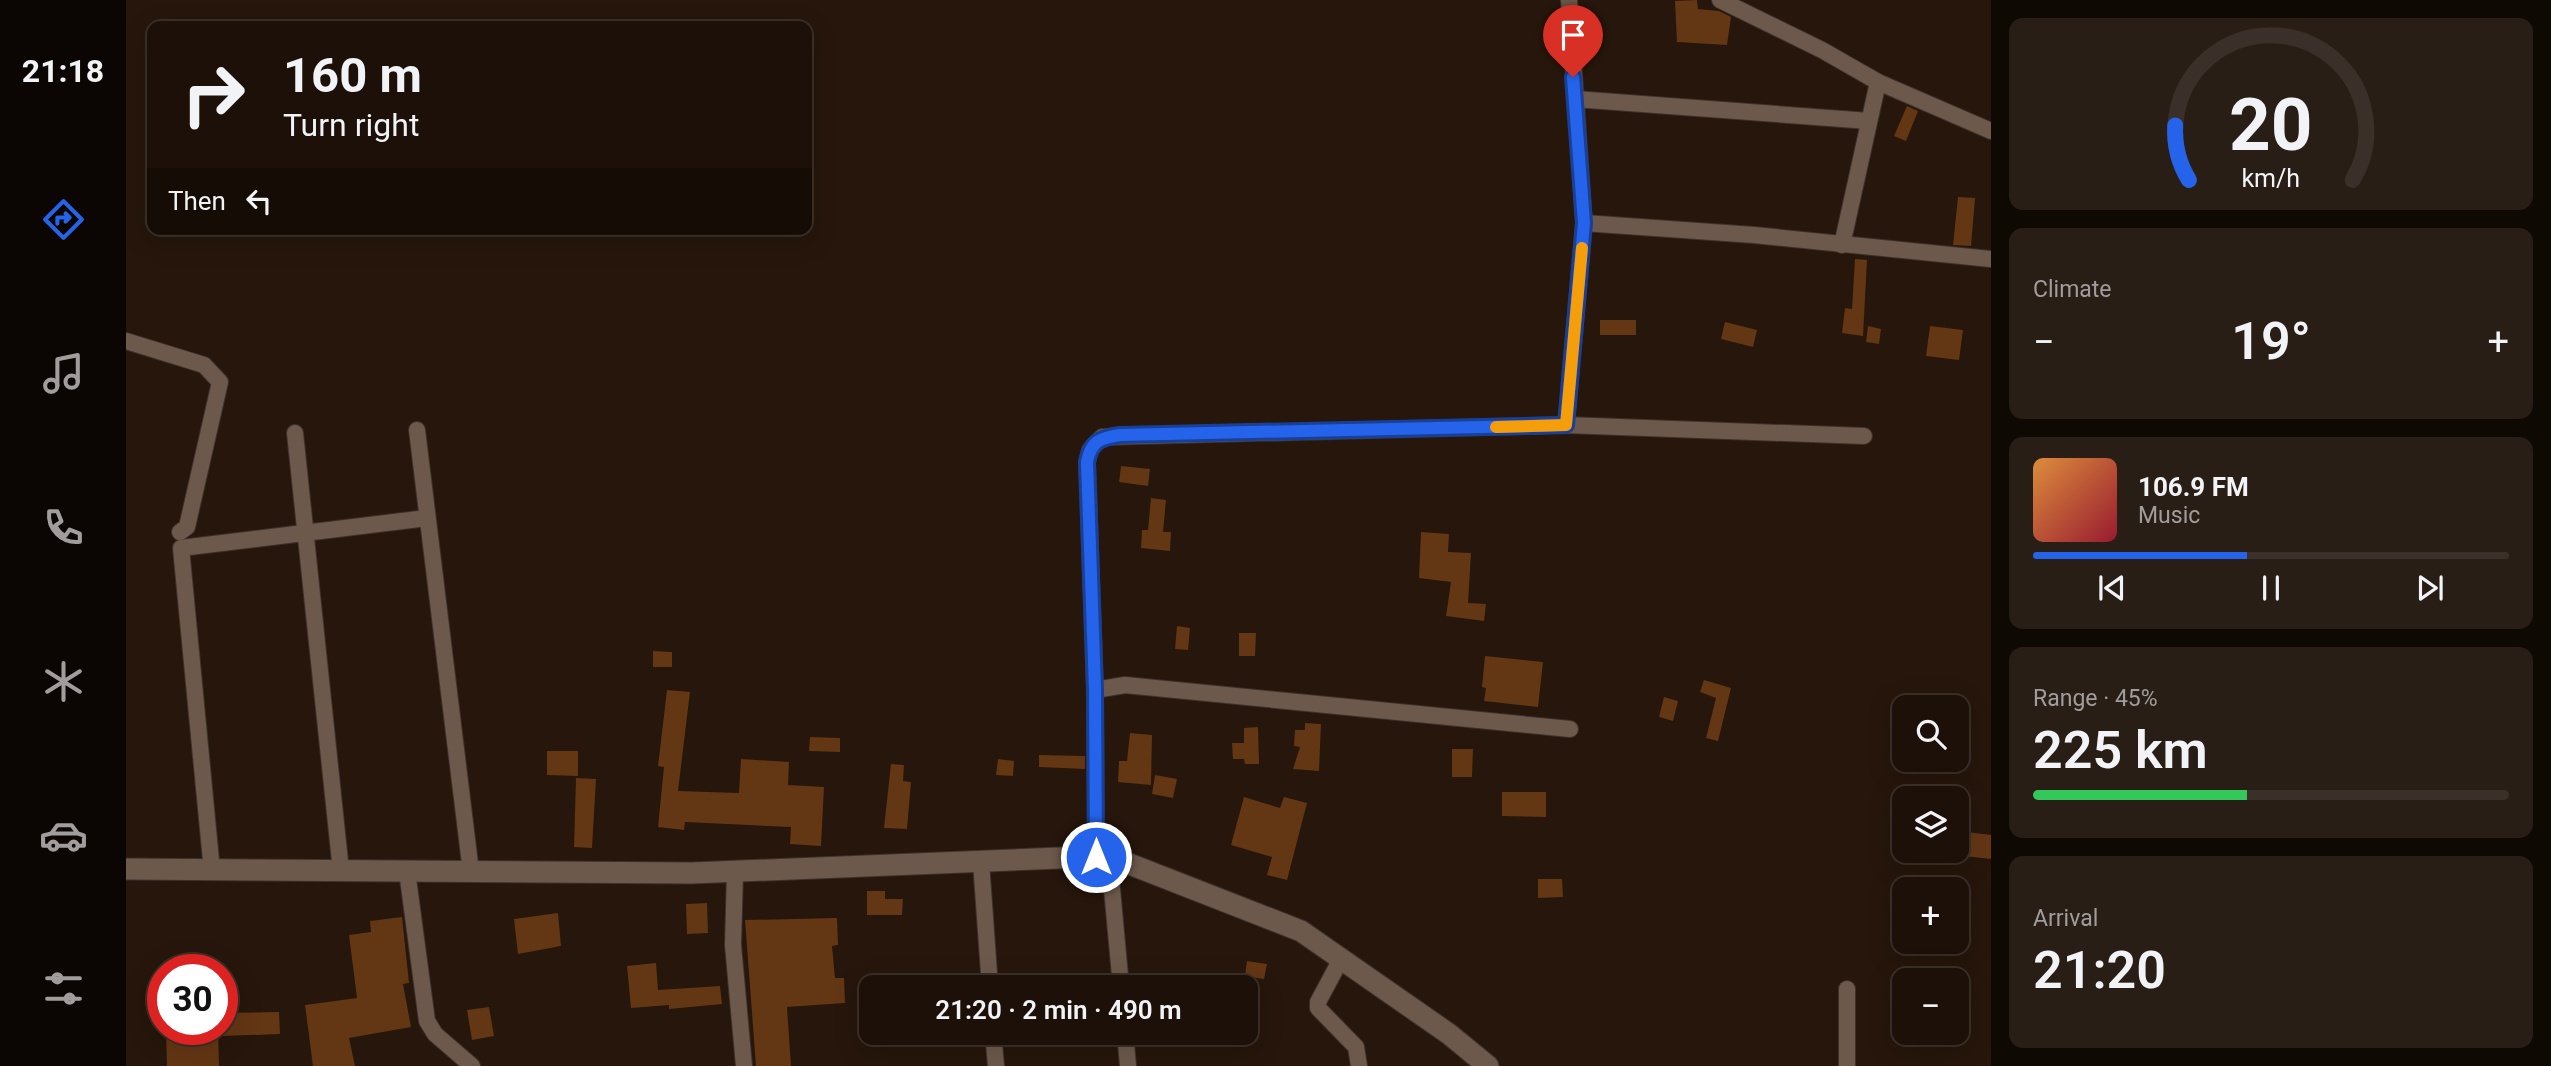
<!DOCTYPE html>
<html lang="en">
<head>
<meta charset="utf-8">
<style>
  :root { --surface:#1c1008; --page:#291e16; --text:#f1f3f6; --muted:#a09d9c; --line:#3a3029; --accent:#2563eb }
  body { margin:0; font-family:Roboto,sans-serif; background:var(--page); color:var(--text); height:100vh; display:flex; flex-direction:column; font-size:26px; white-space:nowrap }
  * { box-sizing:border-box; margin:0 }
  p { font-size:23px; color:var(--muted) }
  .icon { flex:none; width:38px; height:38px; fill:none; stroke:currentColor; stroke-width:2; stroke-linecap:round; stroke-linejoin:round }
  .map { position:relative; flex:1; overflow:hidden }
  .drawer { display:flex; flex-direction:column; gap:18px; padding:18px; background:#0f0904; width:560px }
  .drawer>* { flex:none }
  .hud { position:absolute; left:21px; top:21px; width:665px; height:214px; border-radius:14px; box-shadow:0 7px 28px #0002,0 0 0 2px var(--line); background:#1c1008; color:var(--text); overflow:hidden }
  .buttons { position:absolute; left:1766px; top:695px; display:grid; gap:14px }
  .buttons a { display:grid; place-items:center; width:77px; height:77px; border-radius:14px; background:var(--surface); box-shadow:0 7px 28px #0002,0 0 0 2px var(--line); font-size:35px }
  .speed { position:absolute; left:21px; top:954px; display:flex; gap:14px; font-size:35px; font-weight:700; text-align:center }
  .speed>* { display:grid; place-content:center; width:91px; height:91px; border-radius:50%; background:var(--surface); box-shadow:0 7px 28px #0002,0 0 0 2px var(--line); line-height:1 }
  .speed .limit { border:10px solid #d22; background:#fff; color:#111 }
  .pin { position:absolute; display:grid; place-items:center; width:60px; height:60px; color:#fff; margin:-72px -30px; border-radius:50% 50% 50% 0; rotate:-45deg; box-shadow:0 0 7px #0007 }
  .pin .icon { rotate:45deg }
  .me { position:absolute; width:77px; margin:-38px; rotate:0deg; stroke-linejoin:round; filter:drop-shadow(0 0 5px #0008) }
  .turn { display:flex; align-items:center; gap:24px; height:147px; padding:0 21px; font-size:32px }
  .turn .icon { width:91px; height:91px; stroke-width:2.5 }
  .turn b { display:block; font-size:49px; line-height:60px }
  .then { display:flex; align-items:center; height:66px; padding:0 21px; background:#0003; gap:14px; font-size:26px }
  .big { font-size:52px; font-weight:600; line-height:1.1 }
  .drawer .widget { flex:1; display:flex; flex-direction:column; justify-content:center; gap:10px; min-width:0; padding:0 24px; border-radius:14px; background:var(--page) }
  .drawer .dial { align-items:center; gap:0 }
  .dial svg { height:182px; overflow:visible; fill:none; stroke:var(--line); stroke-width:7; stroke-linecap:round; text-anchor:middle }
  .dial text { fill:var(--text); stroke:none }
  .song { display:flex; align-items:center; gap:21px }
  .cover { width:84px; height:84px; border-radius:10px; background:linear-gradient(135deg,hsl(30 70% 55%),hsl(350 70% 35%)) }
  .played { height:7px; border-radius:4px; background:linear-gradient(90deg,var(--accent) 45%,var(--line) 45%) }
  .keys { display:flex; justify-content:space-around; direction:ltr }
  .heat { display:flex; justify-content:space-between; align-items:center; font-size:38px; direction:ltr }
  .charge { height:10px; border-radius:5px; background:linear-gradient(90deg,#34c759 45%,var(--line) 0) }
  .trip { position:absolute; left:733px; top:975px; width:399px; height:70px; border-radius:14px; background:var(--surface); box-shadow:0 7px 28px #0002,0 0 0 2px var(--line); font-weight:600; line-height:70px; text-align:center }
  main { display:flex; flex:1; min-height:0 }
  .menu { display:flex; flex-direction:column; width:126px; justify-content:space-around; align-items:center; background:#0b0603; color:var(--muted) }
  .menu .icon { width:49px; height:49px }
  .menu .on { color:var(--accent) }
  .menu b { font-size:32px; color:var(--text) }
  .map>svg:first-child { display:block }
  .building { fill:#633614 }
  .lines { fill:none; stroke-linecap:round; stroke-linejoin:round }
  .street-casing { stroke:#3d312d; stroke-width:18 }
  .secondary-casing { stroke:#3d312d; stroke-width:23 }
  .street { stroke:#6c594c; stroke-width:16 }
  .secondary { stroke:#6c594c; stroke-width:21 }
  .route-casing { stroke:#184099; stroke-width:18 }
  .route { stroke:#2563eb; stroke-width:12 }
  .slow { stroke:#f59e0b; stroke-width:12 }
</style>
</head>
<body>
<main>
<nav class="menu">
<b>21:18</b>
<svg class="icon on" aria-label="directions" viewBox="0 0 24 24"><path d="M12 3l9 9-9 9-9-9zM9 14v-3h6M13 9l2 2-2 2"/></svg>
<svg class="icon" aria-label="music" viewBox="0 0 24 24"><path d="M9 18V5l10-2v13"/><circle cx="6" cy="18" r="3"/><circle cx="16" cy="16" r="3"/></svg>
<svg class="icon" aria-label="phone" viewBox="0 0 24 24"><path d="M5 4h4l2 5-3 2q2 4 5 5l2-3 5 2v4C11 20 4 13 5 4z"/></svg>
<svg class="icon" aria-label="climate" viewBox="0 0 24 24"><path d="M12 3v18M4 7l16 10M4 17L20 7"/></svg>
<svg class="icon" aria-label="car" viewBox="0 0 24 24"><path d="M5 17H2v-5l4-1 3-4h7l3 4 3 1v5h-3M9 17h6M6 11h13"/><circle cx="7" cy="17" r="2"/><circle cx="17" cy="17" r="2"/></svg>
<svg class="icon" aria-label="filters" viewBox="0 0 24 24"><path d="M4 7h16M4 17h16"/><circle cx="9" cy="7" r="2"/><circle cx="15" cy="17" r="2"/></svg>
</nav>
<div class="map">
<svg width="1865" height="1066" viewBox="0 0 1865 1066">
  <rect width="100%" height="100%" fill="#26160b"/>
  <g class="building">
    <path d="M1571,0l1,9 21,2 12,6 -4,28 -50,-3 -2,-41z"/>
    <path d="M1781,106l11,5 -12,30 -12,-5z"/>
    <path d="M1832,197l17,1 -4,48 -18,-1z"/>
    <path d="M1729,259l12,1 -4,76 -21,-3 3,-25 7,1z"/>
    <rect x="1474" y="320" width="36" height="15"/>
    <path d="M1599,322l32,8 -4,17 -32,-8z"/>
    <path d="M1742,326l13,3 -2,15 -13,-2z"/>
    <path d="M1804,326l33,4 -4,30 -33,-4z"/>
    <path d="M995,466l29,3 -2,17 -29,-4z"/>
    <path d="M1025,498l15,2 -3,32h8l-1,19 -29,-3 1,-18h6z"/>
    <path d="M1295,532l28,2 -1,18 23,1 -3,50 18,1 -2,17 -38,-5 5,-34 -32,-4z"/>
    <path d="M1051,626l13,2 -2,22 -13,-1z"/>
    <path d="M1113,633h17l-1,23h-16z"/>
    <path d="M527,651l19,1v15h-19z"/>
    <path d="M1359,656l58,6 -5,45 -54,-6 2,-13 -4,-1z"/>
    <path d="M1578,680l27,8 -13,53 -12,-3 10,-40 -16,-6z"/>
    <path d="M541,690l23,2 -12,99 61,2 2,-34 48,3 -1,23 36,2 -3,59 -31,-2 1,-17 -106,-5 -1,8 -26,-3 6,-60 -6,-1z"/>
    <path d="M1538,697l14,4 -5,20 -14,-4z"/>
    <path d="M1179,723l16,1 -2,47 -26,-2 7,-22 -6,-1 1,-16h10z"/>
    <path d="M1132,727l1,37h-14l-1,-5h-11l-1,-16h12v-15z"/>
    <path d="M1004,733l22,2 -1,50 -33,-3 1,-21h8z"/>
    <path d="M684,737l30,1v14l-31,-1z"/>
    <path d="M1326,749h21l-1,28h-20z"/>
    <path d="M421,751h31v25l-31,-1z"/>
    <path d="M913,755l46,1v13l-46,-2z"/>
    <path d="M872,759l16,2 -1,15 -17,-1z"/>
    <path d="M765,764l13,1 -1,16 8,1 -4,47 -23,-1z"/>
    <path d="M1029,775l22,4 -4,19 -21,-4z"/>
    <path d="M450,778l20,1 -4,69 -18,-1z"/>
    <path d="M1376,792h44v25l-44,-1z"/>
    <path d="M1118,797l36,11 4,-11 23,6 -20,77 -20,-5 5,-18 -41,-12z"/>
    <path d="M1841,832l24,3v24l-27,-3z"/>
    <path d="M1412,879h24l1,18 -25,1z"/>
    <path d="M741,891h18v8h18l-1,16h-35z"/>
    <path d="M581,903l1,30 -21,1 -1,-30z"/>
    <path d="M432,913l3,33 -43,8 -4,-35z"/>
    <path d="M276,917l7,66 -6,1 8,43 -62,11 6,28h-42l-8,-61 52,-7 -8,-63 22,-3 -1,-11z"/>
    <path d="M711,918l1,27 -6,1 3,32h9l1,25 -58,4 4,59h-35l-11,-146z"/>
    <path d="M1121,961l20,3 -3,15 -19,-3z"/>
    <path d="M530,963l2,27 62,-4 2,18 -53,5v-4l-38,3 -4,-42z"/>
    <path d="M363,1007l5,29 -22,4 -5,-30z"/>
    <path d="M153,1012l1,22 -58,2v-23z"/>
    <path d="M40,1029h52l1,37h-52z"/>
  </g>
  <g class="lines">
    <defs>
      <g id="street">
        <path d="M1594,0l102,50 56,32 113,49"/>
        <path d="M1449,99l294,22"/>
        <path d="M1458,223l170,12 237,24"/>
        <path d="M1716,245l36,-163"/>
        <path d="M0,341l78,24 16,17 -33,145 -7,5"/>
        <path d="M1440,425l18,-202 -15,-223"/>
        <path d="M291,430l54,442"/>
        <path d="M169,433l46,438"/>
        <path d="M969,690l30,-5 445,44"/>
        <path d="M983,856l12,131"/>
        <path d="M970,857l-1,-167 -8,-228 3,-12 12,-13 464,-12 298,11"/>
        <path d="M855,862l9,125"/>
        <path d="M86,871l-31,-323 246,-30"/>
        <path d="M281,871l20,150 8,13 37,32"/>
        <path d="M609,872l-2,73 11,121"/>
        <path d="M1215,959l-23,43v6l38,39 3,19"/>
        <path d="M1721,989v77"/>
        <path d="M867,1032l3,34"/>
        <path d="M999,1032l3,34"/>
      </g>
      <path id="secondary" d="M0,869l566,4 417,-17 192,75 148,103 39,32"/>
    </defs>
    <use href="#street" class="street-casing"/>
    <use href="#secondary" class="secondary-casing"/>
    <use href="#street" class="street"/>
    <use href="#secondary" class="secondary"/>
  </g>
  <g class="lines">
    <defs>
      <path id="route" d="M970,857l-1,-167 -8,-228c4,-21 13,-24 33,-27l446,-10 18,-202 -11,-146"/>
    </defs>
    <use href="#route" class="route-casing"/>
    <use href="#route" class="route"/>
    <path class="slow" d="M1370,427l70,-2 16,-177"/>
  </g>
</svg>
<div class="buttons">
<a><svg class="icon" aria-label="search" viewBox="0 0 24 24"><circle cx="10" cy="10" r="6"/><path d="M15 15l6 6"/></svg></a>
<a><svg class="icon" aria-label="layers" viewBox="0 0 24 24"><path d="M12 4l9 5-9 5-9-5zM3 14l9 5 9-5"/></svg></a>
<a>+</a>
<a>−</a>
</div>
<div class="speed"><div class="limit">30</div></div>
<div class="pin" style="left:1447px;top:77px;background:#d93025"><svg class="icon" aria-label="arrive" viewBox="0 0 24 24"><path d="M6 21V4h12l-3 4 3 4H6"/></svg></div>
<svg class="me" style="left:970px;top:857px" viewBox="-20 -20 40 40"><circle r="17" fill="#2563eb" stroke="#fff" stroke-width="3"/><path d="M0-11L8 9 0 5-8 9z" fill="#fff"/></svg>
<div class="trip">21:20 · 2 min · 490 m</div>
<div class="hud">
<div class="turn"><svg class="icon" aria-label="right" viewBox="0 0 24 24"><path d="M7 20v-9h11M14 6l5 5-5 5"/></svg><div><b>160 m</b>Turn right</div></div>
<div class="then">Then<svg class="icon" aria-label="left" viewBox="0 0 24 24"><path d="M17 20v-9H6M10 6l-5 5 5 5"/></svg></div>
</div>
</div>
<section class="drawer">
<div class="widget dial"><svg viewBox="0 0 100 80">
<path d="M14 69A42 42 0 1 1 86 69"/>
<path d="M14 69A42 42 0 0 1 8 45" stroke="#2563eb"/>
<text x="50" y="56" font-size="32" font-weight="700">20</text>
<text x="50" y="72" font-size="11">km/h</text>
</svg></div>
<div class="widget"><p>Climate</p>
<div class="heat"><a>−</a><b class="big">19°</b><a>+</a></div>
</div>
<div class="widget">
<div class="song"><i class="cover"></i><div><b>106.9 FM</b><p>Music</p></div></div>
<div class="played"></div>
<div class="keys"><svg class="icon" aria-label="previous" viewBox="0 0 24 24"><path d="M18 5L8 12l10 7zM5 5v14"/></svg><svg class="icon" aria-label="pause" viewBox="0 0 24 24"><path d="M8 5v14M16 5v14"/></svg><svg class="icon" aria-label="next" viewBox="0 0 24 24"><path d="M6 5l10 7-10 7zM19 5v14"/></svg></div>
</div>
<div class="widget"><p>Range · 45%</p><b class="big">225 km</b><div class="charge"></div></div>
<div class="widget"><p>Arrival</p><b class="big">21:20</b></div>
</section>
</main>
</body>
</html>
